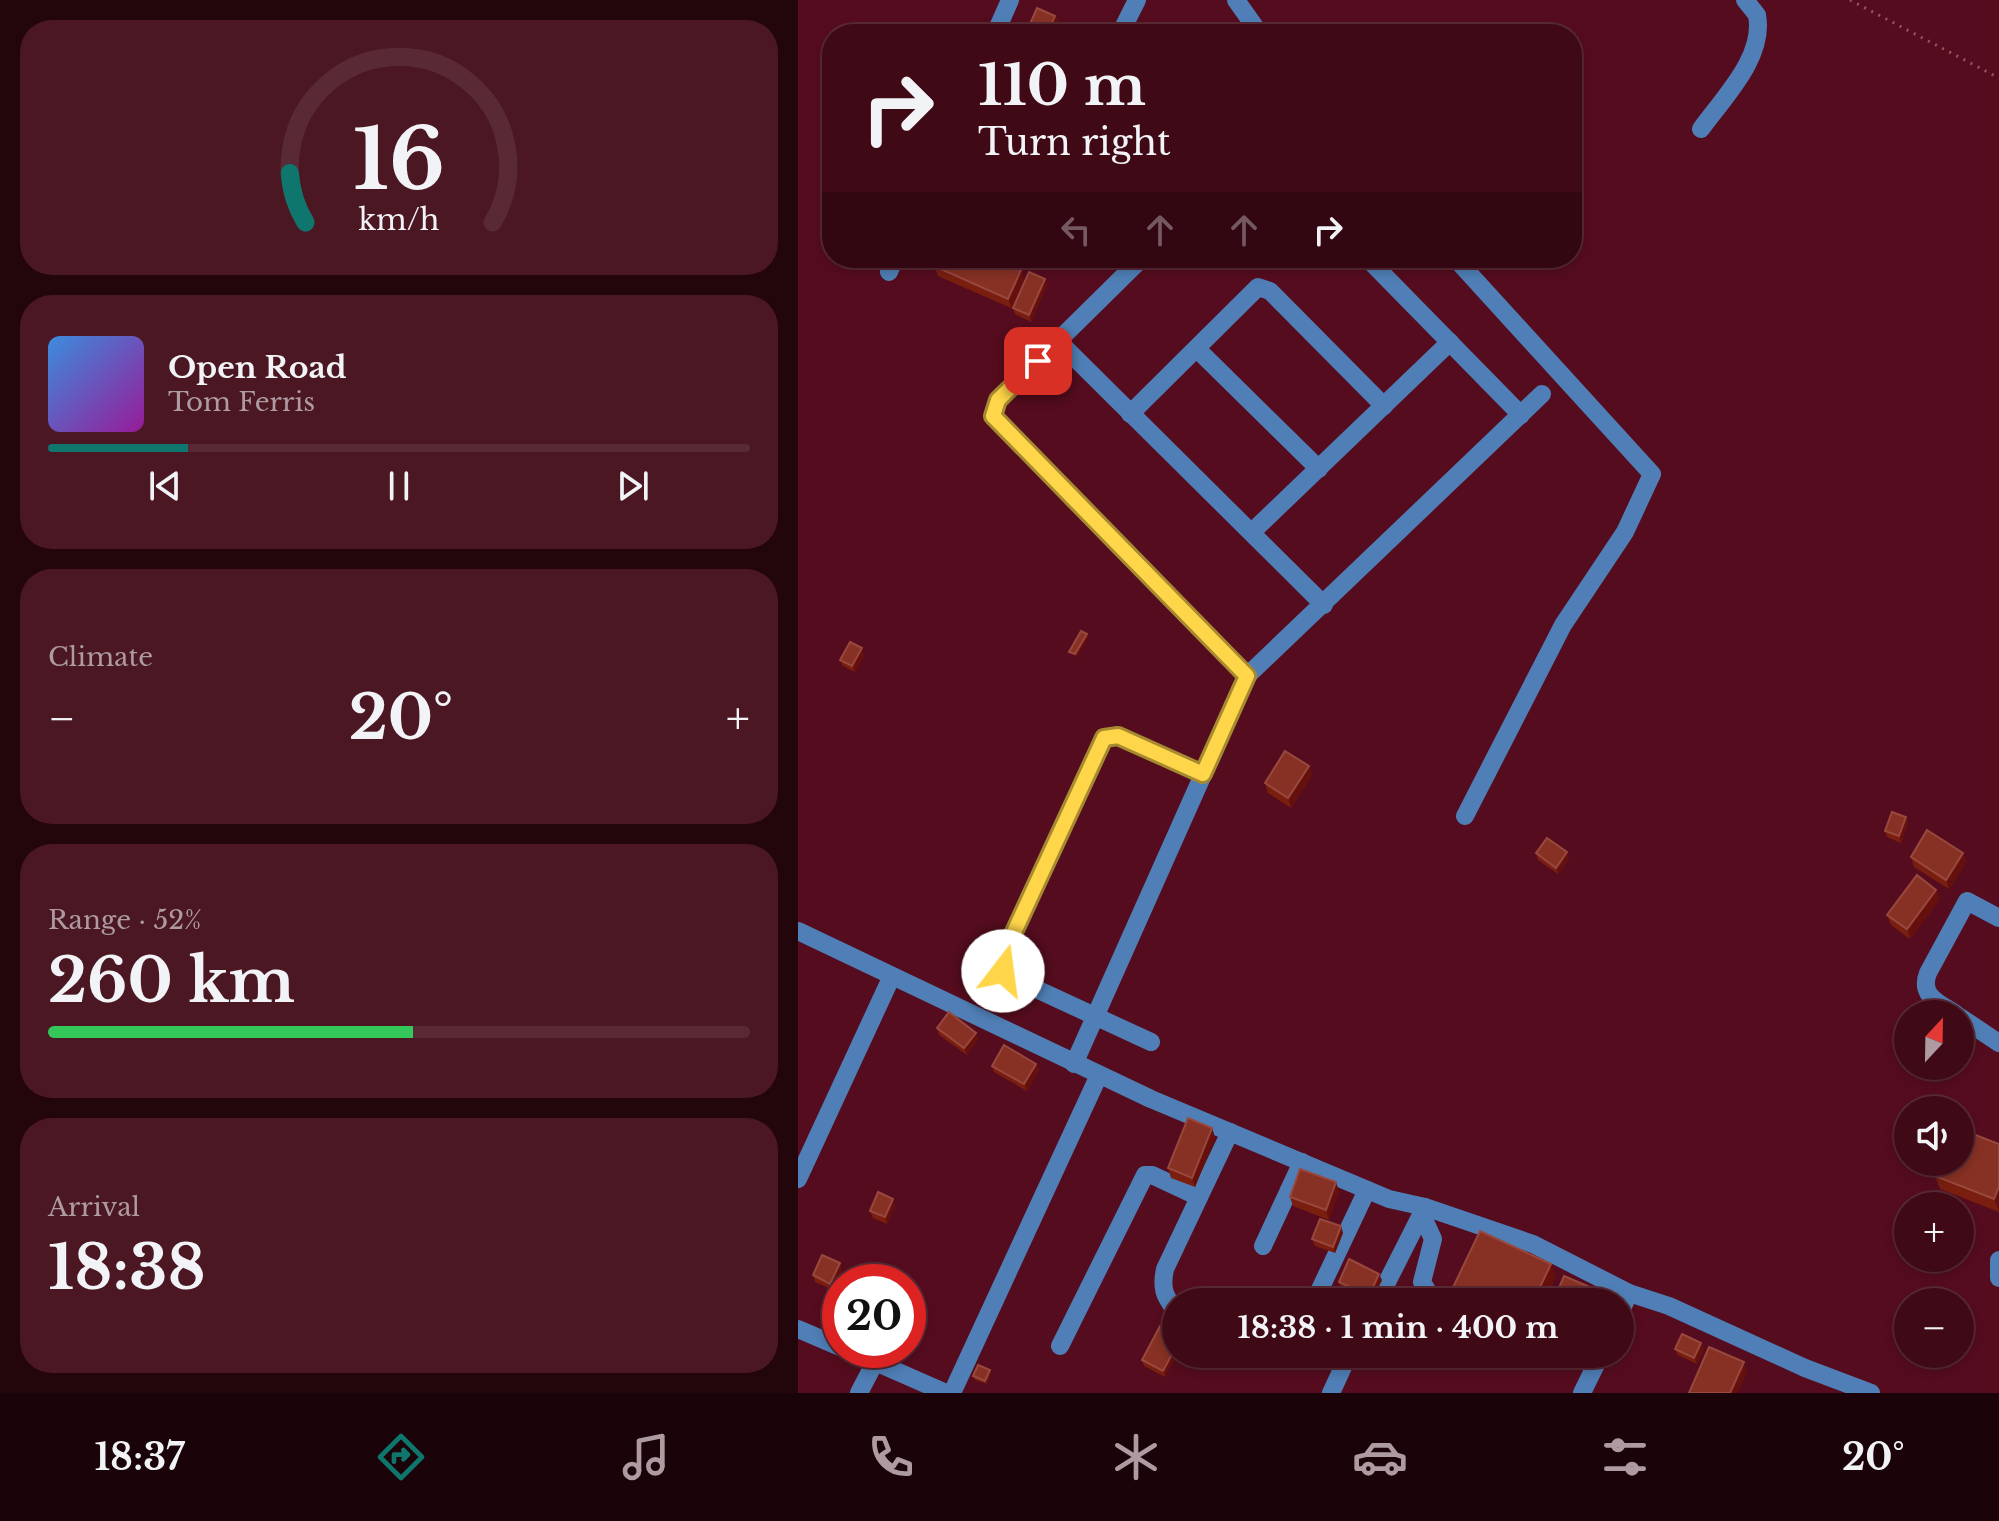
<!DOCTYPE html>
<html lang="en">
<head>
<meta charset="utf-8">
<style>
  :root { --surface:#400916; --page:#4b1723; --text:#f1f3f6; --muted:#ae9aa1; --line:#592a35; --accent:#0f766e }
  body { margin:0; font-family:"Libre Baskerville",serif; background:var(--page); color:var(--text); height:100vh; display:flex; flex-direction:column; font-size:30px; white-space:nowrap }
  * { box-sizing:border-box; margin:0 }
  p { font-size:26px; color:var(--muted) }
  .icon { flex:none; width:44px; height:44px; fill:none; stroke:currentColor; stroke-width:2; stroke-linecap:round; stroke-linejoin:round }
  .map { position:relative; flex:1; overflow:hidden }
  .drawer { display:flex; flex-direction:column; gap:20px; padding:20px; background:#23050c; width:798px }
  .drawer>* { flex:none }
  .top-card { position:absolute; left:24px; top:24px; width:760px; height:244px; border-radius:32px; box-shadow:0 4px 12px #0003,0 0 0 2px var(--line); background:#400916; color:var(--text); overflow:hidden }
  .needle { width:52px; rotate:22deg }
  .tools { position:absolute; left:1096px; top:1000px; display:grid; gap:16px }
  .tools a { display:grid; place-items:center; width:80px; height:80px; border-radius:50%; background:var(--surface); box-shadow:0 4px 12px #0003,0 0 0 2px var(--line); font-size:40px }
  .speed { position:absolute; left:24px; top:1264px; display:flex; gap:16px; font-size:40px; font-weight:700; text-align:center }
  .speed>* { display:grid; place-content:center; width:104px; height:104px; border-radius:50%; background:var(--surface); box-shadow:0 4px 12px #0003,0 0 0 2px var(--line); line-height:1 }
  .speed .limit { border:12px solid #d22; background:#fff; color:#111 }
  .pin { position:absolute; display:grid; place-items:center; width:68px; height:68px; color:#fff; margin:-34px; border-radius:16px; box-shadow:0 4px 12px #0006 }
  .me { position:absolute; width:88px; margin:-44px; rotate:15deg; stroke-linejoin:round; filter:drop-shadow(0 0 6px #0008) }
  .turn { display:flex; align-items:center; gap:28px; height:168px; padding:0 24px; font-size:36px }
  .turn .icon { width:104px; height:104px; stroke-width:2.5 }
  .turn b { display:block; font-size:56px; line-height:68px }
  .lanes { display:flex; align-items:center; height:76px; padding:0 24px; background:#0003; justify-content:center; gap:40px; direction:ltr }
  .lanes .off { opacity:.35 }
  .big { font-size:60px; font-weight:700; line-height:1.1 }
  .drawer .tile { flex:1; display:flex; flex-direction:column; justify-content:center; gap:12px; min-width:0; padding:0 28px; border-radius:32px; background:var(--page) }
  .drawer .dial { align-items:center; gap:0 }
  .dial svg { height:208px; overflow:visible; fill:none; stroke:var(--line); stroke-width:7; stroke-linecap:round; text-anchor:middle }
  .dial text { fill:var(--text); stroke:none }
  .song { display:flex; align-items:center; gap:24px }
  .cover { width:96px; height:96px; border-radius:12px; background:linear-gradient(135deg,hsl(210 70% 55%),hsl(300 70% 35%)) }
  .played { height:8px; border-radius:4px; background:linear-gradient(90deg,var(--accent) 20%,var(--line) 20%) }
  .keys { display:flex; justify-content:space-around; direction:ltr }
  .heat { display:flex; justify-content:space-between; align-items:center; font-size:44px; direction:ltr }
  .charge { height:12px; border-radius:6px; background:linear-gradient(90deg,#34c759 52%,var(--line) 0) }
  .trip { position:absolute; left:364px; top:1288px; width:472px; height:80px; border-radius:40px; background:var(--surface); box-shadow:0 4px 12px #0003,0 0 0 2px var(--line); font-weight:700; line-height:80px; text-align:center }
  .dock { display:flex; height:128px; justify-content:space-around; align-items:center; background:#1a0409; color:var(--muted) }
  .dock .icon { width:56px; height:56px }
  .dock .active { color:var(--accent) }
  .dock b { font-size:36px; color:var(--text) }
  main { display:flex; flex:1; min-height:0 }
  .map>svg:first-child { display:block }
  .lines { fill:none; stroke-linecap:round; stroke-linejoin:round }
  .path { stroke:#935561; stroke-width:3; stroke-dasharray:2 6; stroke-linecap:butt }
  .minor { stroke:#4f7fb6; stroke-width:18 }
  .wall { fill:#7a1f10 }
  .shaded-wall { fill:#66100d }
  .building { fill:#873124; stroke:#98483d; stroke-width:2 }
  .route-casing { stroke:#a68a30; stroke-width:20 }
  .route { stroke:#ffd54a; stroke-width:14 }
</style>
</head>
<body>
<main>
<section class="drawer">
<div class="tile dial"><svg viewBox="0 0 100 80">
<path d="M14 69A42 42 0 1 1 86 69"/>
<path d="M14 69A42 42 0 0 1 8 50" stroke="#0f766e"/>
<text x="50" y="56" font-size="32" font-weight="700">16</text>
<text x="50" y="72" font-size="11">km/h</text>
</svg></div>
<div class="tile">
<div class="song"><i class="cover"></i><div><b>Open Road</b><p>Tom Ferris</p></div></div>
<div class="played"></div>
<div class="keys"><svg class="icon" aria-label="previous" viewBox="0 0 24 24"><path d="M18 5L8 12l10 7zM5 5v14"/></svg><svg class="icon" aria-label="pause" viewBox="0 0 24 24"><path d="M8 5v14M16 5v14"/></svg><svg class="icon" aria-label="next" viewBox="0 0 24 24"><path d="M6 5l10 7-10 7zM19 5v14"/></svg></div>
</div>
<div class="tile"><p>Climate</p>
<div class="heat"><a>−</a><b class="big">20°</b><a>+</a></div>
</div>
<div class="tile"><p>Range · 52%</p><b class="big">260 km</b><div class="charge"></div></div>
<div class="tile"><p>Arrival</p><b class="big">18:38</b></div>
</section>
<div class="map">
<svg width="1201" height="1393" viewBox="0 0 1201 1393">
  <rect width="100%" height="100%" fill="#550c1e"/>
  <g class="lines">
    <path class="path" d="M1052,0l149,78"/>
    <g class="minor">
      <path d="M438,0l24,34"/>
      <path d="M197,34l15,-34"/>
      <path d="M322,34l17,-34"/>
      <path d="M903,129c23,-32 64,-72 56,-114l-12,-15"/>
      <path d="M344,258l-144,142 -5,16 254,260"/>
      <path d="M569,258l154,157"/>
      <path d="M657,258l197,216 -27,58 -62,93 -98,191"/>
      <path d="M91,272l6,-14"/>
      <path d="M260,341l266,264"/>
      <path d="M399,349l122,120"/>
      <path d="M332,414l128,-127 12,4 114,115"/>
      <path d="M454,532l198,-190"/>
      <path d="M0,931l353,168 238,100 36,8 108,37 96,49 40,13 136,62 66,25"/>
      <path d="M1158,1014c-17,-11 -37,-18 -28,-41l39,-72 32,17"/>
      <path d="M1162,1017l39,26"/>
      <path d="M353,1042l-143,-66 -5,-5 -1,-13 102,-220 14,-2 85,38"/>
      <path d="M276,1064l173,-388 295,-282"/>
      <path d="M0,1179l93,-201"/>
      <path d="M624,1215l11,24 -11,43 12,20"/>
      <path d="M465,1246l39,-84"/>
      <path d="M1201,1260v18"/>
      <path d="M516,1302l53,-112"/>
      <path d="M579,1302l48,-95"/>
      <path d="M378,1311c-12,-15 -15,-23 -11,-42l65,-137"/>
      <path d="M822,1313l9,-20"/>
      <path d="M0,1329l42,18"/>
      <path d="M262,1346l85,-171h7l47,22"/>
      <path d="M50,1350l98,43"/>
      <path d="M61,1393l16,-31"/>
      <path d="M154,1393l147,-318"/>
      <path d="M533,1393l18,-39"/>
      <path d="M784,1393l19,-39"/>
    </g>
  </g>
  <g class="wall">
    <path d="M257,16l3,6 -5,12h-18l-4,-2 -2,-6z"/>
    <path d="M34,229v21l-4,-2 -2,-6z"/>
    <path d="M136,266l90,13 -13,29 -73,-32z"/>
    <path d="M247,279l2,6 -16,37 -16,-8 -2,-6z"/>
    <path d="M66,655l-9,17 -12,-6 -3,-6z"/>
    <path d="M511,766l3,9 -21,33 -23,-15 -3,-10z"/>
    <path d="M1110,823l-7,20 -14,-6 -2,-6z"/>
    <path d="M738,853l33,6 -11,15 -20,-14z"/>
    <path d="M1165,853l3,9 -17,27 -35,-22 -3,-10z"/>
    <path d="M1138,890l4,9 -30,40 -19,-14 -4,-10z"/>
    <path d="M139,1028l41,11 -11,16 -28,-20z"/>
    <path d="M238,1064l3,6 -12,21 -33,-19 -2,-6z"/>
    <path d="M414,1128l3,10 -20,49 -24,-9 -3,-10z"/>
    <path d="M1201,1144v68l-59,-23 -5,-13z"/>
    <path d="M541,1191l-10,29 -36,-14 -3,-9z"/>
    <path d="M97,1205l-8,19 -14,-6 -3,-7z"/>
    <path d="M545,1233l-8,20 -20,-7 -3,-7z"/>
    <path d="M42,1263l2,7 -9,20 -18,-8 -2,-7z"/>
    <path d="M584,1280l-11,22 -30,-14 -2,-6z"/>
    <path d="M378,1335l-11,42 -21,-11 -2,-6z"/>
    <path d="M877,1349h29l-7,15 -19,-9z"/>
    <path d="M193,1373l-4,11 -12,-4 -2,-4z"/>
  </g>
  <g class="shaded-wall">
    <path d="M257,16l3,6 -5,12h-6z"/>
    <path d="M223,270l3,9 -13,29 -3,-9z"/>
    <path d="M247,279l2,6 -16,37 -2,-7z"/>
    <path d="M289,634l1,4 -12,20 -1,-4z"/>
    <path d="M64,648l2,7 -9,17 -3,-6z"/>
    <path d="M511,766l3,9 -21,33 -3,-10z"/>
    <path d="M1108,817l2,6 -7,20 -2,-7z"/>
    <path d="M769,852l2,7 -11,15 -2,-6z"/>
    <path d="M1165,853l3,9 -17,27 -3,-9z"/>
    <path d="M1138,890l4,9 -30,40 -3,-10z"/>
    <path d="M178,1033l2,6 -11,16 -3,-7z"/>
    <path d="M238,1064l3,6 -12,21 -3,-7z"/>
    <path d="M414,1128l3,10 -20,49 -3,-9z"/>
    <path d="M538,1182l3,9 -10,29 -3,-10z"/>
    <path d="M1201,1187v24l-5,-12z"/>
    <path d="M95,1199l2,6 -8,19 -2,-7z"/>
    <path d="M543,1226l2,7 -8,20 -2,-6z"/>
    <path d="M42,1263l2,7 -9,20 -3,-6z"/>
    <path d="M753,1264l5,13 -12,25h-11z"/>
    <path d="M581,1274l3,6 -11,22 -2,-6z"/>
    <path d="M903,1343l3,6 -7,15 -3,-6z"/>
    <path d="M378,1347v7h2l-13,23 -2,-6z"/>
    <path d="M946,1362l3,10 -9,21h-8z"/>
    <path d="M192,1370l1,3 -4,11 -2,-3z"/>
  </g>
  <g class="building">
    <path d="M239,8l18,8 -8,18 -18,-8z"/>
    <path d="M97,26l17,8h-21z"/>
    <path d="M34,229v15l-6,-2z"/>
    <path d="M140,258h57l26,12 -13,29 -74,-33z"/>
    <path d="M231,272l16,7 -16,36 -16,-7z"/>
    <path d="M283,631l6,3 -12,20 -6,-2z"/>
    <path d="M52,642l12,6 -10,18 -12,-6z"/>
    <path d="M487,751l24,15 -21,32 -23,-15z"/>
    <path d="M1094,812l14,5 -7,19 -14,-5z"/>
    <path d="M1129,830l36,23 -17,27 -35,-23z"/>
    <path d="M749,838l20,14 -11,16 -20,-15z"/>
    <path d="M1119,875l19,15 -29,39 -20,-14z"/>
    <path d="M151,1012l27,21 -12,15 -27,-20z"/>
    <path d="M206,1045l32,19 -12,20 -32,-18z"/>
    <path d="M390,1118l24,10 -20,50 -24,-10z"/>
    <path d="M1162,1129l39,15v43l-5,12 -59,-23 6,-14h19z"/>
    <path d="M502,1169l36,13 -10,28 -36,-13z"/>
    <path d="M80,1192l15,7 -8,18 -15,-6z"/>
    <path d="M522,1219l21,7 -8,21 -21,-8z"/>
    <path d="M682,1231l71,33 -18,38h-87z"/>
    <path d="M24,1255l18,8 -10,21 -17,-9z"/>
    <path d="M551,1259l30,15 -10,22 -30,-14z"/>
    <path d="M766,1276l49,21 -2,5h-58z"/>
    <path d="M362,1326l16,9v12l-13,24 -21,-11z"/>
    <path d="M884,1334l19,9 -7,15 -19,-9z"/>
    <path d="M911,1347l35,15 -14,31h-41z"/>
    <path d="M180,1365l12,5 -5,11 -12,-5z"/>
  </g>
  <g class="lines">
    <defs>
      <path id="route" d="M205,971l-1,-13 102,-220 14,-2 85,38 44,-98 -254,-260 5,-16 40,-39"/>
    </defs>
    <use href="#route" class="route-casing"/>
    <use href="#route" class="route"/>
  </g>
</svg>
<div class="tools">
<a><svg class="needle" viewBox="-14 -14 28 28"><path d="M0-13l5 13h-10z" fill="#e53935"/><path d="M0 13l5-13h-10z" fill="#ae9aa1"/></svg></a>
<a><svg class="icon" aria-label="sound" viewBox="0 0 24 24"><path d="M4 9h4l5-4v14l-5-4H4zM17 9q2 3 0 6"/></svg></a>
<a>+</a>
<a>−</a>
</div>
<div class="speed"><div class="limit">20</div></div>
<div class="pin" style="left:240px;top:361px;background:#d93025"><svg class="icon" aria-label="arrive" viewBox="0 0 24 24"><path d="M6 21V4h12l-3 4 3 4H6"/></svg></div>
<svg class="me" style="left:205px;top:971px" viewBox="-20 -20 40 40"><circle r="19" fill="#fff"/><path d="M0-13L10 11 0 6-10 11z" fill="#ffd54a"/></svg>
<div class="trip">18:38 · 1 min · 400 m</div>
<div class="top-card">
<div class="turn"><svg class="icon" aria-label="right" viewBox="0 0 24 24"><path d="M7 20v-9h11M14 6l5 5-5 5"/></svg><div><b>110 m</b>Turn right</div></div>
<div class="lanes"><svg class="icon off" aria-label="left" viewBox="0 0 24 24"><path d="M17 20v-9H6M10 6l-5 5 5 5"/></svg><svg class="icon off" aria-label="ahead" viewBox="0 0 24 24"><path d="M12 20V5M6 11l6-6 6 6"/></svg><svg class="icon off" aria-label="ahead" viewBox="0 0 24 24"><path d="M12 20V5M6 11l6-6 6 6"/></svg><svg class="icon" aria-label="right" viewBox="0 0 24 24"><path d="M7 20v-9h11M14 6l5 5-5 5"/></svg></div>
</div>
</div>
</main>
<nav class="dock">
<b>18:37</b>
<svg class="icon active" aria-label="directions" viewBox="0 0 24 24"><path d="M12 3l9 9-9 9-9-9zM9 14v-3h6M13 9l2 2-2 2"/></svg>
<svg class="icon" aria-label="music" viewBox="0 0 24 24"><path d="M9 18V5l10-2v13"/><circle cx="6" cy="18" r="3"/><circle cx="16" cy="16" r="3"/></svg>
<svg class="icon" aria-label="phone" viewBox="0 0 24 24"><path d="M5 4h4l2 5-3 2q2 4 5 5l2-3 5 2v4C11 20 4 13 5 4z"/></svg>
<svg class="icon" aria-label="climate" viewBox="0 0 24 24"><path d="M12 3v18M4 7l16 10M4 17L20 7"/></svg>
<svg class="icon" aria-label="car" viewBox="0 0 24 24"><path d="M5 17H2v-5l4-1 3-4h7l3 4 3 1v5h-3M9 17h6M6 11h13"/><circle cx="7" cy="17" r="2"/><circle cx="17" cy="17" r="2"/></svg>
<svg class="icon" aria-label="filters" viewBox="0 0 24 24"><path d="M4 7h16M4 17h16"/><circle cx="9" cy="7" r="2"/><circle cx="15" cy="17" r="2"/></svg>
<b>20°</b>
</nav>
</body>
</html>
